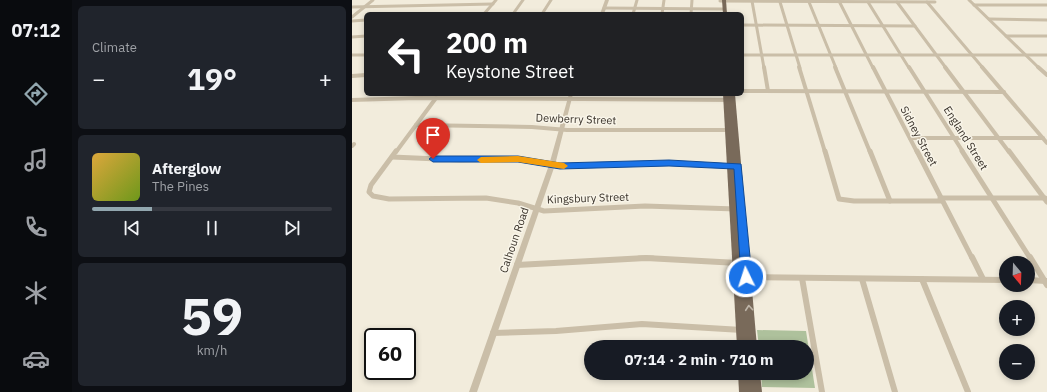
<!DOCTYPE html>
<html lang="en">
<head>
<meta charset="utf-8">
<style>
  :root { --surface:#171b24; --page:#20242c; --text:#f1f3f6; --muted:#9ea1a6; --line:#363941; --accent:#92a7af }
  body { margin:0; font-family:"IBM Plex Sans",sans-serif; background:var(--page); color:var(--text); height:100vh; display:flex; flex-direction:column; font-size:15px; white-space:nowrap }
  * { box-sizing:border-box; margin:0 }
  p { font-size:13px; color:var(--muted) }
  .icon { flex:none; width:22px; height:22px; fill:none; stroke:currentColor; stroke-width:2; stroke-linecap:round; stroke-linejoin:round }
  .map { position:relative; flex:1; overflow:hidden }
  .sheet { display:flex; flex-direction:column; gap:6px; padding:6px; background:#0d0f14; width:280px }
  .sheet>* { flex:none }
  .banner { position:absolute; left:12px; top:12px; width:380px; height:84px; border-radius:6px; box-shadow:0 2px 6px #0003; background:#202124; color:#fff; overflow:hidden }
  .needle { width:26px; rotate:161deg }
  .controls { position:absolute; left:647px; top:256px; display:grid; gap:8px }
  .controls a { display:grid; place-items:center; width:36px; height:36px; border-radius:50%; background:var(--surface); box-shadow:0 2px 6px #0003; font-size:20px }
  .speed { position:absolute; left:12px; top:328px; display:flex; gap:8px; font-size:20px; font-weight:700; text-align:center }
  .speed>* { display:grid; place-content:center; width:52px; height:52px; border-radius:50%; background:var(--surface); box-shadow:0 2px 6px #0003; line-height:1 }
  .speed .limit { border:2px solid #111; border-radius:6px; background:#fff; color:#111 }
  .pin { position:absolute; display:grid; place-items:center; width:34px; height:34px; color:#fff; margin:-41px -17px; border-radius:50% 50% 50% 0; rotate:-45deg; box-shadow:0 0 4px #0007 }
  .pin .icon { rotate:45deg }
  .me { position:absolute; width:44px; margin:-22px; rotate:356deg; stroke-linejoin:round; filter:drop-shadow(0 0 3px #0008) }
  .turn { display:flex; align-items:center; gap:14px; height:84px; padding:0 16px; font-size:18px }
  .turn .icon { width:52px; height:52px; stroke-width:2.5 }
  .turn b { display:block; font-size:28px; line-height:34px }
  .big { font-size:30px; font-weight:800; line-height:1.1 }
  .sheet .card { flex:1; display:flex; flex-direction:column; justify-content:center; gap:6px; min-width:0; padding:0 14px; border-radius:6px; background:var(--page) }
  .sheet .dial { align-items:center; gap:0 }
  .dial b { font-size:52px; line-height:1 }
  .song { display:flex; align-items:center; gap:12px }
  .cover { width:48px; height:48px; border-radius:6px; background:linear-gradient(135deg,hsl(40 70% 55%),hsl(80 70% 35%)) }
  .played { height:4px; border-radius:2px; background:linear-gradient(90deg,var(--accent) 25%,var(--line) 25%) }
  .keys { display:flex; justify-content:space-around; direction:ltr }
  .heat { display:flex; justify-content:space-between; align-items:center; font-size:22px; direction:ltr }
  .trip { position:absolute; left:232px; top:340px; width:230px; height:40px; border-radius:20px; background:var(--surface); box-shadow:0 2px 6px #0003; font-weight:800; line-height:40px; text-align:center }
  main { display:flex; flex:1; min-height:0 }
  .tabs { display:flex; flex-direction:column; width:72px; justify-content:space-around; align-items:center; background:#090b0e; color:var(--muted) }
  .tabs .icon { width:28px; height:28px }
  .tabs .current { color:var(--accent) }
  .tabs b { font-size:18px; color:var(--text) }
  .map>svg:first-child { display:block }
  .green { fill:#aec19c }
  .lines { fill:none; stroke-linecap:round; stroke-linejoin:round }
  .minor-far3 { stroke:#cabea8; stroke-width:3 }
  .minor-far2 { stroke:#cabea8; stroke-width:4 }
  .minor-far1 { stroke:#cabea8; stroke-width:5 }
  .minor { stroke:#cabea8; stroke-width:6 }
  .tertiary { fill:#cabea8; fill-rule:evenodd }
  .primary { fill:#796a5a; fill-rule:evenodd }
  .oneway { stroke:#bfb6a9 }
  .route { fill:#1a73e8; stroke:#114b97 }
  .slow { fill:#f59e0b }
  .labels { text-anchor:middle; stroke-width:3; stroke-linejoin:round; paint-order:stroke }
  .street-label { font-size:11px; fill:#373028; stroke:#f9f5e9 }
</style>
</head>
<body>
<main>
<nav class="tabs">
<b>07:12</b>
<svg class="icon current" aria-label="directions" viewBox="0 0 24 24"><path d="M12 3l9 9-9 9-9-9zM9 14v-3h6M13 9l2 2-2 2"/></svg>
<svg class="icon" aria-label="music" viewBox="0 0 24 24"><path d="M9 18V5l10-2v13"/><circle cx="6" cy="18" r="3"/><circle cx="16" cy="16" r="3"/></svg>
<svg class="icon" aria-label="phone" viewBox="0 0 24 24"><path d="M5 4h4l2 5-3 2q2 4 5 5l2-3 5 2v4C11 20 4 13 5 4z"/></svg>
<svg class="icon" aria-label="climate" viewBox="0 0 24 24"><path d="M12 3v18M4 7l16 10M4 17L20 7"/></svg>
<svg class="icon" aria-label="car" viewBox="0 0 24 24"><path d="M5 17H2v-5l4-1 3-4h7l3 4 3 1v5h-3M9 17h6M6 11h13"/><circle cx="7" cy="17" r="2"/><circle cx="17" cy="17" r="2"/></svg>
</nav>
<section class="sheet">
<div class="card"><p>Climate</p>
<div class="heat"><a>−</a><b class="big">19°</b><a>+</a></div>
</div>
<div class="card">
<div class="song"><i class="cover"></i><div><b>Afterglow</b><p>The Pines</p></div></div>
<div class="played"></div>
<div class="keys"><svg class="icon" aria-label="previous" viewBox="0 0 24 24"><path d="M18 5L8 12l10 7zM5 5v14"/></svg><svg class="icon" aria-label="pause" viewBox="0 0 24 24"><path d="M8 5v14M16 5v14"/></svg><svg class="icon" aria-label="next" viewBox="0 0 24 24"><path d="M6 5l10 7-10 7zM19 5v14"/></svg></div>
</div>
<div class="card dial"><b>59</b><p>km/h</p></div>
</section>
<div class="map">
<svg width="695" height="392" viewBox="0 0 695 392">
  <rect width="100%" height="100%" fill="#f2ecdc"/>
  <path class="green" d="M405,330l49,1 9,57 -53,-1 -1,-14h46v-26h-48z"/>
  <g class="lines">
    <g class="minor-far3">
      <path d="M617,0l70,68"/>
      <path d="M368,1l215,1"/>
      <path d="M400,1l12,67"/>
      <path d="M487,1l34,67"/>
      <path d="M428,2l20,66"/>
      <path d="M457,2l27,66"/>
      <path d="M516,2l41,66"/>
      <path d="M545,2l49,66"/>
      <path d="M575,2l56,66"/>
      <path d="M622,5h73"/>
      <path d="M0,7l141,-3"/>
      <path d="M252,8l120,1"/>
      <path d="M132,14l12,-14"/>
      <path d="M161,14l10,-14"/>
      <path d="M190,14l9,-14"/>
      <path d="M281,14l4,-14"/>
      <path d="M310,14l2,-14"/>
      <path d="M339,14l1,-14"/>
      <path d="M0,17l21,-17"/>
      <path d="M637,19l58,1"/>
      <path d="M0,21l14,-1"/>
      <path d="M390,25l173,1"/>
      <path d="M654,36h41"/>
      <path d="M0,37l14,-1"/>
      <path d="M0,55h14"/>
      <path d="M390,55h305"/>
    </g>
    <g class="minor-far2">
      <path d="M412,67l4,24"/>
      <path d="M447,67l26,85"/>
      <path d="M483,67l35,85"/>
      <path d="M521,67l44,85"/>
      <path d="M557,67l54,85"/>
      <path d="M593,67l64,85"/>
      <path d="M630,67l65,76"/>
      <path d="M686,67l9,8"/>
      <path d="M0,76l14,-1"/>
      <path d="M390,91l262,1"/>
      <path d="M0,100l64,-2 314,2"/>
      <path d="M64,125l116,2 35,3h163"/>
      <path d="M558,138h133"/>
      <path d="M0,146l2,-2"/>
      <path d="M44,152l40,-54"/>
    </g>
    <g class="minor-far1">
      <path d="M44,151l-25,34 -2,7 4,4 16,3 97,-1 32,5 26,8 101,-5 91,3"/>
      <path d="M473,151l14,48 15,2h88"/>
      <path d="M518,151l20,50"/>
      <path d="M565,151l55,107"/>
      <path d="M610,151l68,107"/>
      <path d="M657,151l38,51"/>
      <path d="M40,157l69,3 57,-1 42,7 109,-3 65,3"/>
      <path d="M588,198h105"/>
      <path d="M287,258h14"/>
    </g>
    <g class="minor">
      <path d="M620,257l11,22"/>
      <path d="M678,257l17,28"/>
      <path d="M165,265l129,-7 92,5"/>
      <path d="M393,277l261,3"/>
      <path d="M450,278l20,114"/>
      <path d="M510,279l33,113"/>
      <path d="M570,279l46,113"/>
      <path d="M676,280l18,1"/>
      <path d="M141,333l63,-2 86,-7 100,6"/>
    </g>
    <g class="tertiary">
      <path d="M253,0h4l-5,14h-4z"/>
      <path d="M217,94h4l-18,71 -78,227h-8l80,-227z"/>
    </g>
    <g class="primary">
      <path d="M370,0h4l1,14h-4z"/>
      <path d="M371,94h12l22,253h-20z"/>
      <path d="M386,373h22l2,19h-23z"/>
    </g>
  </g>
  <defs><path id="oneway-chevron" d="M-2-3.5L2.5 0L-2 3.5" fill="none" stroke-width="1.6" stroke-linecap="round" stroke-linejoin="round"/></defs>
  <use class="oneway" href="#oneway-chevron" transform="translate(397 308) rotate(-95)"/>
  <path class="route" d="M81,156h85l42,7 109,-3 72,4 11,113 -2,4 -4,1 -4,-1 -1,-4 -7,-108 -65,-3 -109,3 -42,-7h-85l-4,-3z"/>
  <path class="slow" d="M166,156l46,7 4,3 -4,3 -46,-7 -37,1 -4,-3 4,-3z"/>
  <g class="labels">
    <g class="street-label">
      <text transform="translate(224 119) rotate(2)" y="4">Dewberry Street</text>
      <text transform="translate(567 136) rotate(62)" y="4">Sidney Street</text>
      <text transform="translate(614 138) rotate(58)" y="4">England Street</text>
      <text transform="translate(236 198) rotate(-2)" y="4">Kingsbury Street</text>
      <text transform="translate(162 240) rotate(-71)" y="4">Calhoun Road</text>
    </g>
  </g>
</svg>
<div class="controls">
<a><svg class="needle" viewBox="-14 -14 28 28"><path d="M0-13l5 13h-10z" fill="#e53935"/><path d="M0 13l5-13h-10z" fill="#9ea1a6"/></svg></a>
<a>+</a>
<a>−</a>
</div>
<div class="speed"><div class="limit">60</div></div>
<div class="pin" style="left:81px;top:159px;background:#d93025"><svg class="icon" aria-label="arrive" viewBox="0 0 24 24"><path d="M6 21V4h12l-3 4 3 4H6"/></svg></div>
<svg class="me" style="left:394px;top:277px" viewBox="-20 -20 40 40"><circle r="17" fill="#1a73e8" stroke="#fff" stroke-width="3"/><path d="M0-11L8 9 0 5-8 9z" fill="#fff"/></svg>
<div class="trip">07:14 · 2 min · 710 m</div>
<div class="banner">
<div class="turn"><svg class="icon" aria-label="left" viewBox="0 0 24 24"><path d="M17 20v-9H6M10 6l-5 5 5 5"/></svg><div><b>200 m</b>Keystone Street</div></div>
</div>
</div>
</main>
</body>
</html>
